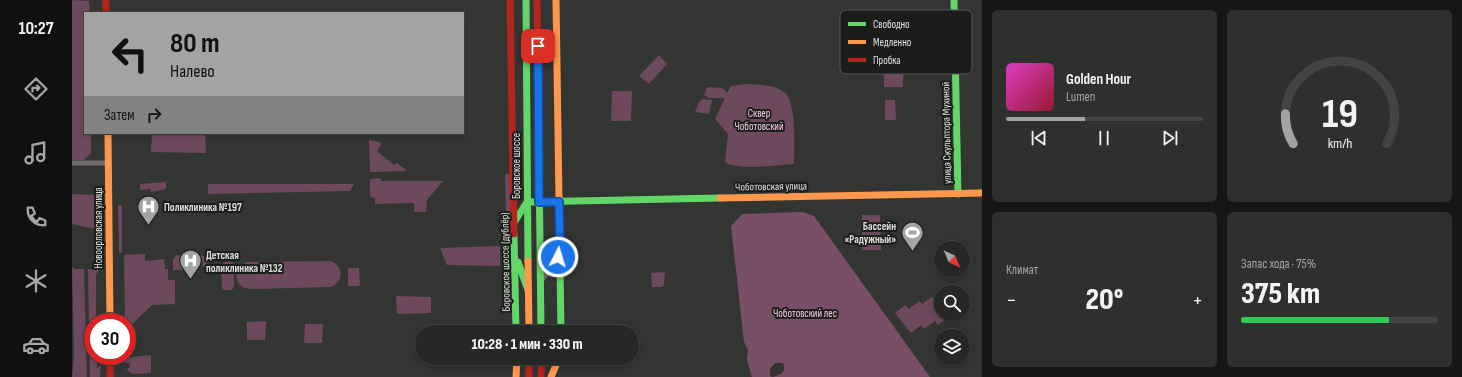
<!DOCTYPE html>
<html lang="ru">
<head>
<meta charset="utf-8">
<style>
  :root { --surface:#262826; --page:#2e302e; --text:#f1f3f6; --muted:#a4a6a7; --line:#424443; --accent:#a2a4a2 }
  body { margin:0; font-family:"Sofia Sans Condensed",sans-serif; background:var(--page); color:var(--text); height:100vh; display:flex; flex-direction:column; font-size:15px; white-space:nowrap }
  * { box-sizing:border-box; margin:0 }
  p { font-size:13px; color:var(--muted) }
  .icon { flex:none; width:22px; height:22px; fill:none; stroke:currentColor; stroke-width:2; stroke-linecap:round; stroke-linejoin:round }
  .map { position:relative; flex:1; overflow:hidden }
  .details { display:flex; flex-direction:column; gap:10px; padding:10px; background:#151615; width:480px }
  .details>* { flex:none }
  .hud { position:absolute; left:12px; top:12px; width:380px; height:122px; border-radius:0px; box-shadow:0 2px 6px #0003,0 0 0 1px var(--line); background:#a2a4a2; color:#111; overflow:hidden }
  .needle { width:26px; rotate:136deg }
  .buttons { position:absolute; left:862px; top:241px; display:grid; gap:8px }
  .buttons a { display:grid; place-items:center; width:36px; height:36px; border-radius:50%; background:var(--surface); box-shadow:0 2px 6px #0003,0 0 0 1px var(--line); font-size:20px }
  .speed { position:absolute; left:12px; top:313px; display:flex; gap:8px; font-size:20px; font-weight:700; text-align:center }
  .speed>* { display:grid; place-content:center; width:52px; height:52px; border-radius:50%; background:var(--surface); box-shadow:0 2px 6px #0003,0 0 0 1px var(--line); line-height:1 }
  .speed .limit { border:6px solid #d22; background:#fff; color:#111 }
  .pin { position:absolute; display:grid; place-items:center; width:34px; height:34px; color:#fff; margin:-17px; border-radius:8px; box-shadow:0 2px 6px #0006 }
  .me { position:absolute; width:44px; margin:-22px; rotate:5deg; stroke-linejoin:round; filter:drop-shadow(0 0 3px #0008) }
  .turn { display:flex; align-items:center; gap:14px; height:84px; padding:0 20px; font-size:18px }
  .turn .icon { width:52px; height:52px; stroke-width:2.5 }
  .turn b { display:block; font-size:28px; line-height:34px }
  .then { display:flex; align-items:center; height:38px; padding:0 20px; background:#0003; gap:8px; font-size:15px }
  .big { font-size:30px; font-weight:800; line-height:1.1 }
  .details .widget { flex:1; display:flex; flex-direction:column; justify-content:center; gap:6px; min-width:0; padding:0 14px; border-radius:6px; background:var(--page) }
  .details .dial { align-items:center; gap:0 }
  .dial svg { height:104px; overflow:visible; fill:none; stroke:var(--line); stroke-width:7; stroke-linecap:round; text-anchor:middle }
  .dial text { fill:var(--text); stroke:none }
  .song { display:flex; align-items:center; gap:12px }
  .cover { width:48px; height:48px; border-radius:6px; background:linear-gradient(135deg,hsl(310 70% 55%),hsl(350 70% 35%)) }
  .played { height:4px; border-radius:2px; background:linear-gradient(90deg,var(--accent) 40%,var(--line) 40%) }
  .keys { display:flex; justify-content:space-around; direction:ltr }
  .heat { display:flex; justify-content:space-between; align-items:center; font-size:22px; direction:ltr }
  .charge { height:6px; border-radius:3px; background:linear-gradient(90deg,#34c759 75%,var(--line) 0) }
  .details .tiles { flex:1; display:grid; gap:10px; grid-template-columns:repeat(2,1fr) }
  .trip { position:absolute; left:343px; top:325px; width:224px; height:40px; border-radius:20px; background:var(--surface); box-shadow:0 2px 6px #0003,0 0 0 1px var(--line); font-weight:800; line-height:40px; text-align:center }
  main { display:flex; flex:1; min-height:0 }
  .menu { display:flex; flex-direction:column; width:72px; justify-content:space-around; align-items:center; background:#0f100f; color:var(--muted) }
  .menu .icon { width:28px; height:28px }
  .menu .active { color:var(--accent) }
  .menu b { font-size:18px; color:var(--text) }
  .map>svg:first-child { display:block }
  .green { fill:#6c495d }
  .forest { fill:#794f68 }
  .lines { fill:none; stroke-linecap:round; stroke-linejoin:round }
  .street { stroke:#726b6e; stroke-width:5 }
  .fast { stroke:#63d668; stroke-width:7 }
  .slow { stroke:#ff974d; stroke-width:7 }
  .jam { stroke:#b3261e; stroke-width:7 }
  .route-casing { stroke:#114b97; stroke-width:10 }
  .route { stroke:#1a73e8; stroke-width:7 }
  .labels { text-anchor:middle; stroke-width:4; stroke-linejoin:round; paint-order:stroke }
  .park-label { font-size:11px; fill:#f8c9e3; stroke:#1b1d1b }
  .street-label { font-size:11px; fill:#dee0de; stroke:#1b1d1b }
  .poi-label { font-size:11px; font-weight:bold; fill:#dee0de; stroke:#1b1d1b; text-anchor:start }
  .key { fill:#1b1d1b; stroke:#565856; stroke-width:1 }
  .key-label { font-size:11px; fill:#dee0de }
</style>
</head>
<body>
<main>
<nav class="menu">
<b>10:27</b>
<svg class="icon active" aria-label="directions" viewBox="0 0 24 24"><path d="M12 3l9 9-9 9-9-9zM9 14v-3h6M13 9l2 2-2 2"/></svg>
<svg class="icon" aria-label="music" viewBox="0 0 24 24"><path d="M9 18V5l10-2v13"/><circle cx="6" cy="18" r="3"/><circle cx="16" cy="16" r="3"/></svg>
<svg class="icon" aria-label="phone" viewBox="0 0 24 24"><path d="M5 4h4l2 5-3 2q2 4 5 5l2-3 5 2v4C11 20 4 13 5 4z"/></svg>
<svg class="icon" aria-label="climate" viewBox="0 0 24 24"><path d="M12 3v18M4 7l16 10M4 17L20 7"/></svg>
<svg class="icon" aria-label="car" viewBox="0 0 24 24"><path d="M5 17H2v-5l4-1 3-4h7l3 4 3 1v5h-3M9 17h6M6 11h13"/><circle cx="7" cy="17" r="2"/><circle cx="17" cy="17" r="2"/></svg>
</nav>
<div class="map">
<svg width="910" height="377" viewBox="0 0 910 377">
  <rect width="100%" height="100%" fill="#333533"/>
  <g class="green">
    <path d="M0,0l17,1 1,12h-5v120h6v20l-7,7h-12z"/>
    <path d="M587,55l8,9 -18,20 -10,-8z"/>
    <rect x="812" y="74" width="19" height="13"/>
    <path d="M673,84c13,1 29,0 39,8 13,9 10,57 10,72 -16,1 -57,7 -69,-2l3,-28 -13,-15 10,-21h-16l-5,-3 2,-6 2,-2 15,1 4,5 4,-7z"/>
    <path d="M540,91h20l-1,30h-20z"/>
    <path d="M631,99l9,1 -3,14 -14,-2 4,-10z"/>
    <path d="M813,100h10l1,20h-11z"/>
    <path d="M80,133h53l1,20 -55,-1z"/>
    <path d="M297,140l11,2 1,3 -4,6 17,14 3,-2 10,8 -37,1z"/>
    <path d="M433,174h8l1,41 -4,9h-4z"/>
    <path d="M309,178v3h62l-16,19 -1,12h-12v-9l-39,1v-6l-5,-1v-18z"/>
    <path d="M94,182v7l-15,3 -1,-3 -10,1v-6z"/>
    <path d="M136,184h146l-4,7 -142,3z"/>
    <path d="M0,194l26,1 1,3 -4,3v25l4,-1 -1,2 -3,2 -23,-5z"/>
    <path d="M46,205h4v48l-3,-1z"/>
    <path d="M790,215h18l1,35h-19z"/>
    <path d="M428,246v20l-53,-1 -7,-17z"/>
    <path d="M73,254v7l19,-2 1,10h3v11h7v23l2,1 -25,1 -25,24v-7h-2l-1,-67z"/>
    <path d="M105,255l29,1 2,11h-5l-1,-9h-8v4l-5,1 -1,-4h-7l1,11h-9v-11z"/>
    <path d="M258,261c14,5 14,20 1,26l-82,2c-10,-2 -15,-9 -12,-19l9,-8z"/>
    <path d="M153,262h6l3,2v22l-2,4h-8l-2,-2 -1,-23z"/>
    <path d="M0,267l3,2h9l3,108h-15l2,-23z"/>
    <path d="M276,268h11l1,18h-12z"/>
    <path d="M16,269l11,1 -3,4v48h-3v34h4v12l4,-3 -1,12h-10z"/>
    <path d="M593,272l-1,13 -2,2h-10l-1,-14z"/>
    <path d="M324,296l35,1v16l-34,1z"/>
    <path d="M860,297l9,11v6h5l2,3 -10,8 -3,-4 -11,8 -3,-4 -10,8 -16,-20 10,-8 4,4 10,-8 3,3z"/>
    <path d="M194,321l-1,19h-18v-18z"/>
    <path d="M233,324h18l-1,19h-18z"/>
    <path d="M79,355v18l-17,1 -5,-2 -2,-3 3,-2 -1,-4 -6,-1v-4z"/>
  </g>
  <path class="forest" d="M731,212l11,4 116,161h-157c8,-2 14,-5 10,-14h-8l-5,6v7l2,1h-20l-5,-17 1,-10 -4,-8 -13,-116 11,-12z"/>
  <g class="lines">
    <g class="street">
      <path d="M0,163h36"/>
      <path d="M469,281l14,-18 4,-9"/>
    </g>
    <g class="fast">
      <path d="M454,0l2,261"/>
      <path d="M882,0l4,194"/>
      <path d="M467,157l2,175"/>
      <path d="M487,199l2,133"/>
      <path d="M443,221l12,-19 193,-4"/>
      <path d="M442,234l2,98"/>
      <path d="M446,262l10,28"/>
    </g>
    <g class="slow">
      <path d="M484,0l3,199"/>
      <path d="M36,133l2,189"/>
      <path d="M648,198l262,-5"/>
      <path d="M456,261l1,71"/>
      <path d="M444,377l1,-19"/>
      <path d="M479,377l8,-19"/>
    </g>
    <g class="jam">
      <path d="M34,0v13"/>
      <path d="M438,0l4,234"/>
      <path d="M465,0l2,157"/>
      <path d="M38,356v21"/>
      <path d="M457,358v19"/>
      <path d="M469,377l1,-19"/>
    </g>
  </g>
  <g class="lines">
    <defs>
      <path id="route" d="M466,46l1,156h20l1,47 -2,8"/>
    </defs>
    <use href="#route" class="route-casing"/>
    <use href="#route" class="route"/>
  </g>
  <defs>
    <symbol id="hospital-pin" viewBox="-11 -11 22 30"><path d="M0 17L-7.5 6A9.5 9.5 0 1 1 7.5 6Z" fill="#a2a4a2" stroke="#1b1d1b"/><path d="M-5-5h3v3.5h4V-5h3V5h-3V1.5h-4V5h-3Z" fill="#fff"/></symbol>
    <symbol id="stadium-pin" viewBox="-11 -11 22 30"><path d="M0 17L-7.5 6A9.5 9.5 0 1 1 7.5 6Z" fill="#a2a4a2" stroke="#1b1d1b"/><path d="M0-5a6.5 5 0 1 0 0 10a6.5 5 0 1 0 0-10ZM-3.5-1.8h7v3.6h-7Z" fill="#fff"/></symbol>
  </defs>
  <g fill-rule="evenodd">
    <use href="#hospital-pin" x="64" y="194" width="25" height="34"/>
    <use href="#stadium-pin" x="828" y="220" width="25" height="34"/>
    <use href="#hospital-pin" x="106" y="248" width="25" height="34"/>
  </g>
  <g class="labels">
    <g class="park-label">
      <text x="687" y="117">Сквер<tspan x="687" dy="13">Чоботовский</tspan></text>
      <text x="733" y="317">Чоботовский лес</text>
    </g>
    <g class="street-label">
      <text transform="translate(874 133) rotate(-91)" y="4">улица Скульптора Мухиной</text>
      <text transform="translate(444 166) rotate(-90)" y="4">Боровское шоссе</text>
      <text transform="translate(699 186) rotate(-1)" y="4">Чоботовская улица</text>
      <text transform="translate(26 228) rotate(-90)" y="4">Новоорловская улица</text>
      <text transform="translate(433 262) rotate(-91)" y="4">Боровское шоссе (дублёр)</text>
    </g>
    <g class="poi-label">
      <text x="92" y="211">Поликлиника №197</text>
      <text x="824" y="230" text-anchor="end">Бассейн<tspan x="824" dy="13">«Радужный»</tspan></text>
      <text x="134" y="259">Детская<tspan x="134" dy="13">поликлиника №132</tspan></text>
    </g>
  </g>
  <rect x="768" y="10" width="132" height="64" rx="6" class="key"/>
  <rect x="776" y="22" width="18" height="4" fill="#63d668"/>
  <rect x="776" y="40" width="18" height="4" fill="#ff974d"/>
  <rect x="776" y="58" width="18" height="4" fill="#b3261e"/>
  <g class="key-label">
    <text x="801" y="28">Свободно</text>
    <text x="801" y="46">Медленно</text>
    <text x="801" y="64">Пробка</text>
  </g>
</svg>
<div class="buttons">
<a><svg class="needle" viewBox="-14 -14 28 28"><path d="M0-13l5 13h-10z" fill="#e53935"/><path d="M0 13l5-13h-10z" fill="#a4a6a7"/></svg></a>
<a><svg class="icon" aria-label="search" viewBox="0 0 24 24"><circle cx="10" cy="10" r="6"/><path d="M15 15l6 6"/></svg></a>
<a><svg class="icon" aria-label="layers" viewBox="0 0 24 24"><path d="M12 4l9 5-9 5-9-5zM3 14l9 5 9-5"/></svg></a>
</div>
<div class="speed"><div class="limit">30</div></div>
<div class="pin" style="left:466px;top:46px;background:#d93025"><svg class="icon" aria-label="arrive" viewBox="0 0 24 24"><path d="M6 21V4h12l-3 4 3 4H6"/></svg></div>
<svg class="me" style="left:486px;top:257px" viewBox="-20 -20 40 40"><circle r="17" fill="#1a73e8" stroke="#fff" stroke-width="3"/><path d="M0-11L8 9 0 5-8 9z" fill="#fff"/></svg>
<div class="trip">10:28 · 1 мин · 330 m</div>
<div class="hud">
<div class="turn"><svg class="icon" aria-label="left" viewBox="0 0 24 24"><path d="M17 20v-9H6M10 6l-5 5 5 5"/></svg><div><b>80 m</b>Налево</div></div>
<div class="then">Затем<svg class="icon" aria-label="right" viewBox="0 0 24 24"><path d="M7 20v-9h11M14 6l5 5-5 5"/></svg></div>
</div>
</div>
<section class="details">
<div class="tiles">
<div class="widget">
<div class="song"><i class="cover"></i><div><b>Golden Hour</b><p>Lumen</p></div></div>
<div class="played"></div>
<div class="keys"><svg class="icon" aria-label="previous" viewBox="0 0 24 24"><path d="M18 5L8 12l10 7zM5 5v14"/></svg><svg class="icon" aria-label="pause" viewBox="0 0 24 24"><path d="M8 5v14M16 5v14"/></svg><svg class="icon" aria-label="next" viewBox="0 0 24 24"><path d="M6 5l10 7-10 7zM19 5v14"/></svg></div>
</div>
<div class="widget dial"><svg viewBox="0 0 100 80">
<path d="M14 69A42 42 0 1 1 86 69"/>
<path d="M14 69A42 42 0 0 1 8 46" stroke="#a2a4a2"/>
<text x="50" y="56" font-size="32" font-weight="700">19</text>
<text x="50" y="72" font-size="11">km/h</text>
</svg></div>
<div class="widget"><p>Климат</p>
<div class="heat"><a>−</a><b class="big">20°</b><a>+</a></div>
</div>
<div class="widget"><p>Запас хода · 75%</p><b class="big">375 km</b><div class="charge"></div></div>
</div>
</section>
</main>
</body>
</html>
